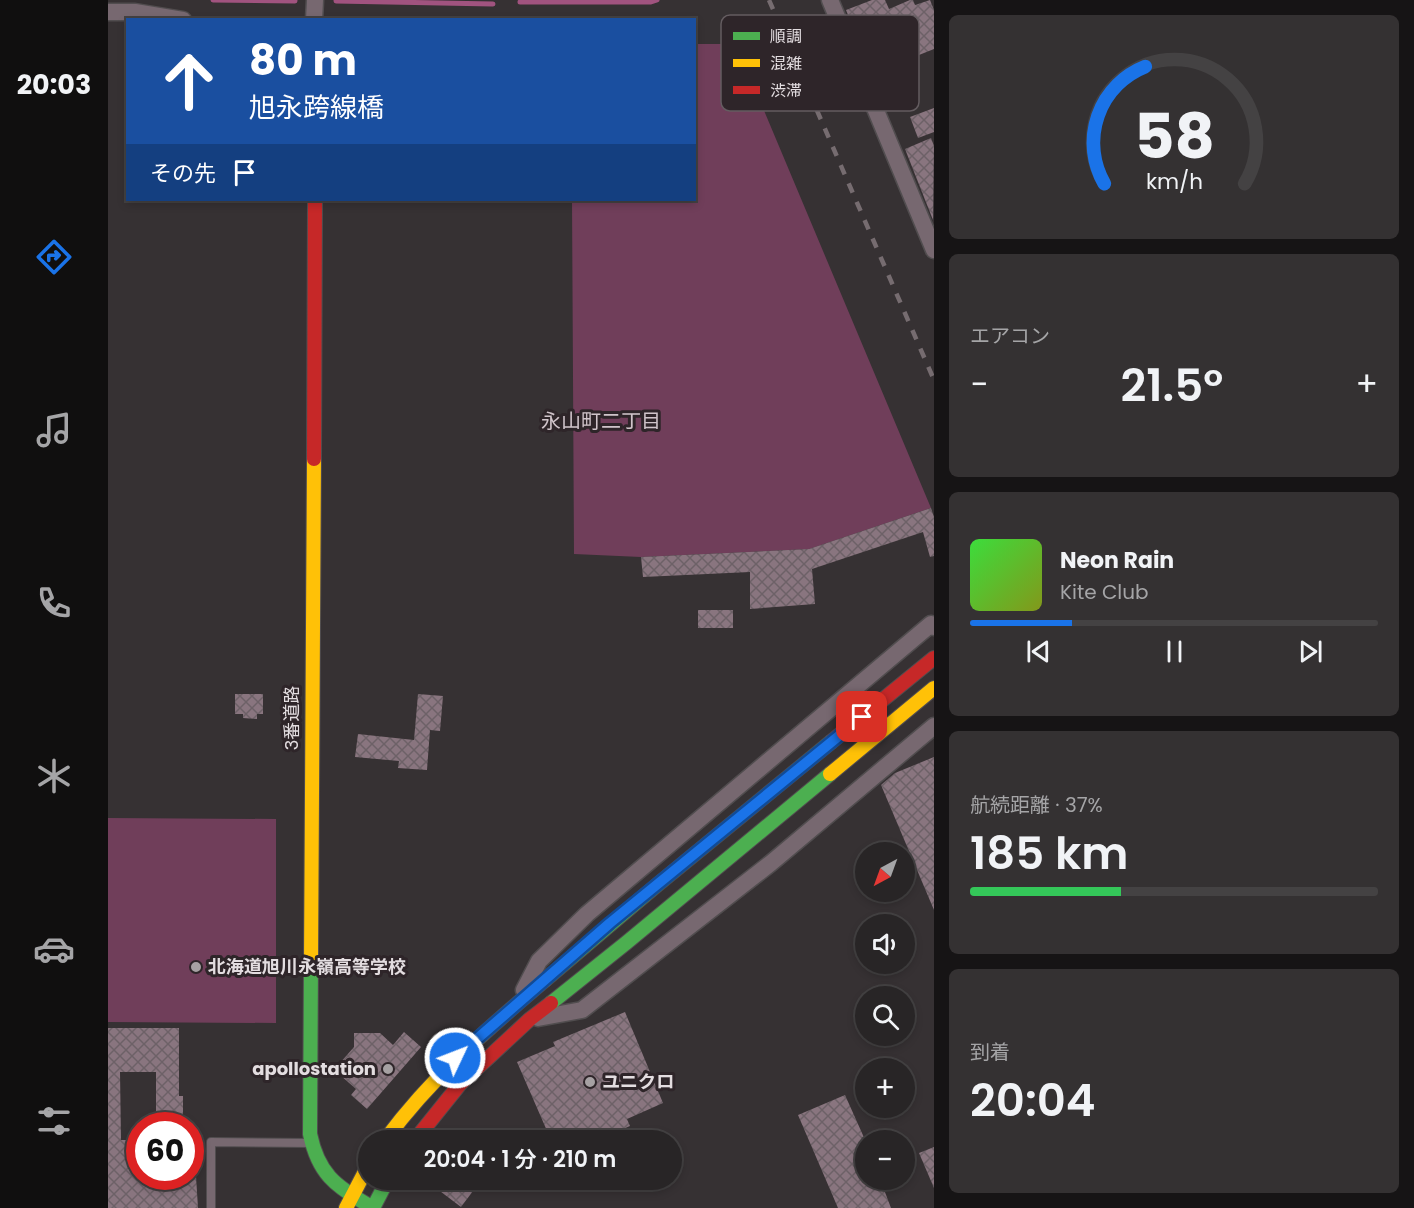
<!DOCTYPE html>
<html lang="ja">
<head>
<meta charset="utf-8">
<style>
  :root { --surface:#282526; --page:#343132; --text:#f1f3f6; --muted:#a5a5a7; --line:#444243; --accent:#1a73e8 }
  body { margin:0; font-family:Poppins,"Noto Sans JP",sans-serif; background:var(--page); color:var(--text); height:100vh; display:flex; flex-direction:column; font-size:22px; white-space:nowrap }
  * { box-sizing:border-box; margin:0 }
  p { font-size:20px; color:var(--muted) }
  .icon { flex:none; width:33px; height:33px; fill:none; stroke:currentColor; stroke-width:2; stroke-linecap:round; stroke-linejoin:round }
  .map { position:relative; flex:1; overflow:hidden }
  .details { display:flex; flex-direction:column; gap:15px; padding:15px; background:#161415; width:480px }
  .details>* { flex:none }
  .banner { position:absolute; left:18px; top:18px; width:570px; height:183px; border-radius:0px; box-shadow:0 3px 9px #0003,0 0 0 2px var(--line); background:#1a4fa0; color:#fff; overflow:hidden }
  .needle { width:39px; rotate:221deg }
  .fabs { position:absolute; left:747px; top:842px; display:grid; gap:12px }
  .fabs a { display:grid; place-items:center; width:60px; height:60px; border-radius:50%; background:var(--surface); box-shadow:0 3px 9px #0003,0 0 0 2px var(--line); font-size:30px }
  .speed { position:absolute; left:18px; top:1112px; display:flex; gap:12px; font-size:30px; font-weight:700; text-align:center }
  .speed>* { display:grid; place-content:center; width:78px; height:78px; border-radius:50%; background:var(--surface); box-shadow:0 3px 9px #0003,0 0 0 2px var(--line); line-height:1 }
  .speed .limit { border:9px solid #d22; background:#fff; color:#111 }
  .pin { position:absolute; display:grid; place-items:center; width:51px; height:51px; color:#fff; margin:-26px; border-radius:12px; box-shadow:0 3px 9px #0006 }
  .me { position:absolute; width:66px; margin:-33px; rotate:47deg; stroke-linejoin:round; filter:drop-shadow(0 0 4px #0008) }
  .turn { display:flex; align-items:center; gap:21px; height:126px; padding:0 24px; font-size:27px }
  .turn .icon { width:78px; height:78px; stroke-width:2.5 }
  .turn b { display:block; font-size:42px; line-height:51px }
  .then { display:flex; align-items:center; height:57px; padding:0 24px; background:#0003; gap:12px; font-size:22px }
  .big { font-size:45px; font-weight:600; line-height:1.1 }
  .details .widget { flex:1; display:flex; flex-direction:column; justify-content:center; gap:9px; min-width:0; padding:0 21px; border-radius:9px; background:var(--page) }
  .details .dial { align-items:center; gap:0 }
  .dial svg { height:156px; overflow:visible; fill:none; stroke:var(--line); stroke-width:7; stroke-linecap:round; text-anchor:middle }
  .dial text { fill:var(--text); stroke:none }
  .song { display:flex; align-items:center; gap:18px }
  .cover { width:72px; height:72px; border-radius:9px; background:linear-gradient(135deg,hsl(120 70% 55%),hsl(70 70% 35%)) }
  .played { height:6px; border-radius:3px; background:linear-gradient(90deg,var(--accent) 25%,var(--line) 25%) }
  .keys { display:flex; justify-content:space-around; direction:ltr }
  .heat { display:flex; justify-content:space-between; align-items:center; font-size:33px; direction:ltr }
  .charge { height:9px; border-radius:4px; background:linear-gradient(90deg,#34c759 37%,var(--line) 0) }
  .trip { position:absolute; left:250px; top:1130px; width:324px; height:60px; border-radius:30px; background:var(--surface); box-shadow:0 3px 9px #0003,0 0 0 2px var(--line); font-weight:600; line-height:60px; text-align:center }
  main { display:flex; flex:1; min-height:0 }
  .tabs { display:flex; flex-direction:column; width:108px; justify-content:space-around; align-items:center; background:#100f0f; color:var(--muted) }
  .tabs .icon { width:42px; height:42px }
  .tabs .active { color:var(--accent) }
  .tabs b { font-size:27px; color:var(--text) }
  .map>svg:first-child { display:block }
  .grass { fill:#703e5a }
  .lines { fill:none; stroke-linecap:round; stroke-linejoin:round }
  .stream { stroke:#a1537f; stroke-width:5 }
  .building { fill:url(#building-cross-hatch) }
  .lane-casing { stroke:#514d4f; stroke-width:10 }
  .street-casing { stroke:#514d4f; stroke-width:19 }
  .fast-casing { stroke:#514d4f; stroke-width:16 }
  .slow-casing { stroke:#514d4f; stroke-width:16 }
  .jam-casing { stroke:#514d4f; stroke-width:16 }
  .lane { stroke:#776870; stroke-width:8 }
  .street { stroke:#776870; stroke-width:16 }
  .fast { stroke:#4caf50; stroke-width:14 }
  .slow { stroke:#ffc107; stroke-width:14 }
  .jam { stroke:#c62828; stroke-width:14 }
  .rail { stroke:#766c70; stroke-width:4.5; stroke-dasharray:10 10; stroke-linecap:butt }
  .route-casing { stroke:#114b97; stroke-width:15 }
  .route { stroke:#1a73e8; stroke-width:10 }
  .poi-dot { fill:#a6a1a3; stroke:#2e2529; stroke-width:2 }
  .labels { text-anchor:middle; stroke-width:6; stroke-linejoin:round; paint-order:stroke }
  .street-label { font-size:18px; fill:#e3dde0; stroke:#2e2529 }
  .poi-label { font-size:18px; font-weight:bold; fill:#e3dde0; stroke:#2e2529; text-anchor:start }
  .neighbourhood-label { font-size:20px; fill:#d0c4ca; stroke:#2e2529 }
  .key { fill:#2e2529; stroke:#645c60; stroke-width:1.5 }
  .key-label { font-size:16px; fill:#e3dde0 }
</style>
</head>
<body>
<main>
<nav class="tabs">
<b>20:03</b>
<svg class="icon active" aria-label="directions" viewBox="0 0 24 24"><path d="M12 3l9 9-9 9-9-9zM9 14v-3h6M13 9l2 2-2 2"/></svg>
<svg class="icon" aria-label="music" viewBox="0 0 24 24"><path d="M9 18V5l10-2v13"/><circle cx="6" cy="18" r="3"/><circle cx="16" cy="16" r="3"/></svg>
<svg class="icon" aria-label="phone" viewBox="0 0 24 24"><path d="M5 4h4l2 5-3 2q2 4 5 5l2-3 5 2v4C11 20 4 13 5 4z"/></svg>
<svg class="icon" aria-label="climate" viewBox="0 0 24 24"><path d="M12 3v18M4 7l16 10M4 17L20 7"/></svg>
<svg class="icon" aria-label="car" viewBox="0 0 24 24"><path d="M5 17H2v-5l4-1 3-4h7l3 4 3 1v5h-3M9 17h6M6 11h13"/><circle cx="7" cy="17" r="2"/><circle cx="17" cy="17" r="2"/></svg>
<svg class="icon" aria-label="filters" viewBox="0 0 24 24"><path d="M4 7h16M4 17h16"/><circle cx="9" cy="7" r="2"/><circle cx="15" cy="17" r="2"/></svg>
</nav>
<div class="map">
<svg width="826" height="1208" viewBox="0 0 826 1208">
  <defs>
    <pattern id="building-cross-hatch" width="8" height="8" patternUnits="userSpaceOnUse" patternTransform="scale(1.5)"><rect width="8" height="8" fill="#89757f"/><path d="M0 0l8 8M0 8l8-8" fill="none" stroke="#6d6167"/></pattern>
  </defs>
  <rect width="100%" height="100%" fill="#363133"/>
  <g class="grass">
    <path d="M587,44h41l195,464 -122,41 -168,8 -67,-3 -2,-354h122z"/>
    <path d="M0,818l168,1v204l-168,-1z"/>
  </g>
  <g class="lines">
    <g class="stream">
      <path d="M105,0l82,1"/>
      <path d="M228,1l157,3"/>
      <path d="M412,2h131l6,-2"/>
    </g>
  </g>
  <g class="building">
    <path d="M764,0h13l4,9 21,-9h3l2,5 15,-5 4,10v39l-40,16 10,23 -19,8 -9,-23 -4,1 -26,-64z"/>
    <path d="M826,108v24l-16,6 -8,-21z"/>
    <path d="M823,138l3,8 -1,74 -28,-71z"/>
    <path d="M823,508l3,9v39l-4,1 -7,-25 -111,37 3,35 -65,5v-37l-107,5 -2,-20 168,-8z"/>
    <rect x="590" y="610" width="35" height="18"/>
    <path d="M127,694h28v20h-6v5l-14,-1v-4h-8z"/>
    <path d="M310,694l25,2 -3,35 -10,-1 -3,40 -29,-2 1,-7 -44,-4 3,-23 56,6z"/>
    <path d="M826,757v153l-53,-125 14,-12z"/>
    <path d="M517,1012l38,91 -36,16 3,7 -30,13 -3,-8 -21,9h-25l-34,-78 38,-16 -2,-4z"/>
    <path d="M0,1028h71v68h4v24h-4v5h-23v-53h-36l1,68h19v36h56l2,32h-90z"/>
    <path d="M296,1032l17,15 -54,62 -16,-14 5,-6 -16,-14v-12l14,-16v-14h26l13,12z"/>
    <path d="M737,1095l21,47v37h14l11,29h-53l-40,-93z"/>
    <path d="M826,1147v41l-15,-35z"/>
    <path d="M316,1179h58l-21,28z"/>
  </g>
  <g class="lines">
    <defs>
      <path id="lane" d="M103,1208v-66l100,1"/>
      <g id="street">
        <path d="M722,0l104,250"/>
        <path d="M0,12h27l48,8"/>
        <path d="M206,20l1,-20"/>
        <path d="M416,990l15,-29 48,-47 344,-290 3,3"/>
        <path d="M430,1018l44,-8 189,-147 163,-137"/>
      </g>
      <g id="fast">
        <path d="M203,960l-1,174c8,39 25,52 58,71"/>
        <path d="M437,980l112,-95 174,-143"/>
        <path d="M443,1003l75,-60 204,-169"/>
        <path d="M265,1208l15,-29"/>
      </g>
      <g id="slow">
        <path d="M722,774l104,-86"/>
        <path d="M203,960l3,-501"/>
        <path d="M277,1140c46,-62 102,-111 160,-160"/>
        <path d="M238,1208l23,-44"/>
      </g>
      <g id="jam">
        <path d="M206,459l1,-259"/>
        <path d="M723,742l103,-84"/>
        <path d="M307,1140l45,-56 70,-65 21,-16"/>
      </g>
    </defs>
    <use href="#lane" class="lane-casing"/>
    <use href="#street" class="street-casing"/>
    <use href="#fast" class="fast-casing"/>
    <use href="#slow" class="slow-casing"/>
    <use href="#jam" class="jam-casing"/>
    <use href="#lane" class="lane"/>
    <use href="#street" class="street"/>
    <use href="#fast" class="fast"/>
    <use href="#slow" class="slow"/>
    <use href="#jam" class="jam"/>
    <path class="rail" d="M661,0l165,380"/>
  </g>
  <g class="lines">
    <defs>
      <path id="route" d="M347,1058l155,-135 252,-206"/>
    </defs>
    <use href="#route" class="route-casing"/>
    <use href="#route" class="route"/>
  </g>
  <g class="poi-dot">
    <circle cx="88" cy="967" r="6"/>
    <circle cx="280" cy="1069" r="6"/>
    <circle cx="482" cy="1082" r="6"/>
  </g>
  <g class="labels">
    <g class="street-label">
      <text transform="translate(184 718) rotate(-90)" y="6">3番道路</text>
    </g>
    <g class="poi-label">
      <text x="100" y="973">北海道旭川永嶺高等学校</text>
      <text x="268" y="1075" text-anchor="end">apollostation</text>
      <text x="494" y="1088">ユニクロ</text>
    </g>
    <g class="neighbourhood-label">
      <text x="493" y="428">永山町二丁目</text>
    </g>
  </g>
  <rect x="613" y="15" width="198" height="96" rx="9" class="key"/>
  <rect x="625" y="32" width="27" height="8" fill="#4caf50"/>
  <rect x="625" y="59" width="27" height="8" fill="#ffc107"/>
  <rect x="625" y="86" width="27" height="8" fill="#c62828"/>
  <g class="key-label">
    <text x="662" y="42">順調</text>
    <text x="662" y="69">混雑</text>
    <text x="662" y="96">渋滞</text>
  </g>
</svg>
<div class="fabs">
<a><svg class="needle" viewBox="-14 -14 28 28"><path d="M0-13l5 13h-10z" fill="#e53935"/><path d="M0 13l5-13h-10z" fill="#a5a5a7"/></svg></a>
<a><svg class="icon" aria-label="sound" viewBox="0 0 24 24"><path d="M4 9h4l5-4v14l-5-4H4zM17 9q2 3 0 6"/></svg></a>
<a><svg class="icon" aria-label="search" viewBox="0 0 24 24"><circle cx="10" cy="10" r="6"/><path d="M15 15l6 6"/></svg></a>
<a>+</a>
<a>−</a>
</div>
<div class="speed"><div class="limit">60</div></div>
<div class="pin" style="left:754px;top:717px;background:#d93025"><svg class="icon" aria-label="arrive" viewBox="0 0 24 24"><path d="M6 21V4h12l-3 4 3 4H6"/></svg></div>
<svg class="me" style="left:347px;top:1058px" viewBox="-20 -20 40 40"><circle r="17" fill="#1a73e8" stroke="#fff" stroke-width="3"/><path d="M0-11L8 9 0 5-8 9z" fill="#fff"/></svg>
<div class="trip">20:04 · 1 分 · 210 m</div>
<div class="banner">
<div class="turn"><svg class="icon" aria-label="ahead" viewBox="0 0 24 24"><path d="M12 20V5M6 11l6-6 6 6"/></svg><div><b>80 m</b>旭永跨線橋</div></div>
<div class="then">その先<svg class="icon" aria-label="arrive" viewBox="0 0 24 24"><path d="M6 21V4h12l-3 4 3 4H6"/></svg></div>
</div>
</div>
<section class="details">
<div class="widget dial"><svg viewBox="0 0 100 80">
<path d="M14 69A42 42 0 1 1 86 69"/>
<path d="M14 69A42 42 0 0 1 35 9" stroke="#1a73e8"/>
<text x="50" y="56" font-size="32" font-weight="700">58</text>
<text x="50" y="72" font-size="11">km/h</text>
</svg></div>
<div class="widget"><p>エアコン</p>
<div class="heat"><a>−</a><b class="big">21.5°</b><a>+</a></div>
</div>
<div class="widget">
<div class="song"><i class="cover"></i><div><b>Neon Rain</b><p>Kite Club</p></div></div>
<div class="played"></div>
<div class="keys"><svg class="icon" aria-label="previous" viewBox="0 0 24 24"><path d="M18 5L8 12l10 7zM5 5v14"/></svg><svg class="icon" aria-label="pause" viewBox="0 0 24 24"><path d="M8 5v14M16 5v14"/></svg><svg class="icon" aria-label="next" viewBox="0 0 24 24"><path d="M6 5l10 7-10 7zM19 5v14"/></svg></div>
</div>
<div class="widget"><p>航続距離 · 37%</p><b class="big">185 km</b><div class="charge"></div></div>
<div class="widget"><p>到着</p><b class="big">20:04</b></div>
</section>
</main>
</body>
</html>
